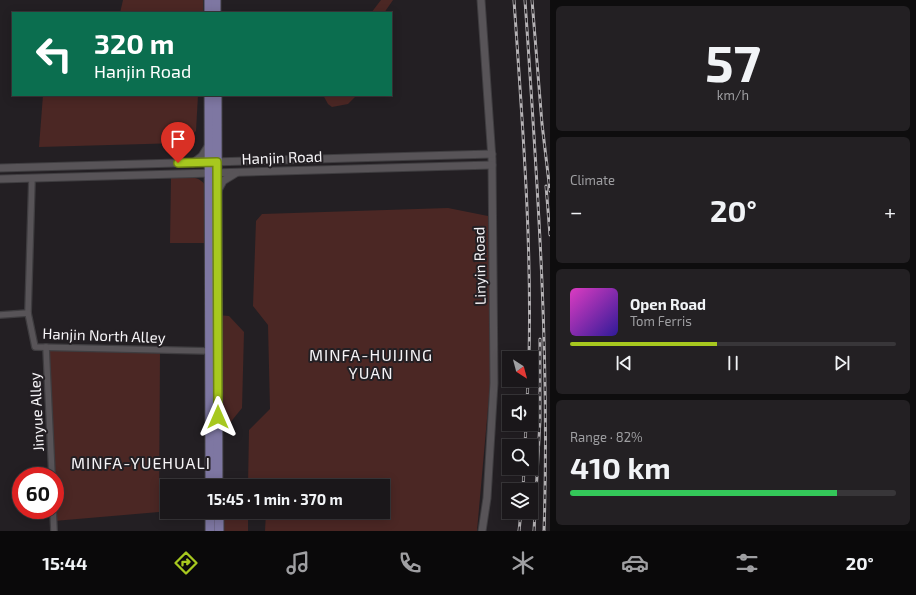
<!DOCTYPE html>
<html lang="en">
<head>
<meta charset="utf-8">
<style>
  :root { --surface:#1a171a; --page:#232023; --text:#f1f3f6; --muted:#9f9fa2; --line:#383639; --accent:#a7c81f }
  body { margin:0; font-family:"Exo 2",sans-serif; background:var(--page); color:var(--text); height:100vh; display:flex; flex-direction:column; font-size:15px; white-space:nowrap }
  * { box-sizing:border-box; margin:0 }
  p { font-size:13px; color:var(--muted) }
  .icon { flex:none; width:22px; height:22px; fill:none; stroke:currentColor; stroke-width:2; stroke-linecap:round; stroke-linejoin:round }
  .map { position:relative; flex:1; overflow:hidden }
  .panel { display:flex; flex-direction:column; gap:6px; padding:6px; background:#0e0d0e; width:366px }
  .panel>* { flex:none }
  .guide { position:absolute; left:12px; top:12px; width:380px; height:84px; border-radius:0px; box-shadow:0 2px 10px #0003,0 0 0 1px var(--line); background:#0b6e4f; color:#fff; overflow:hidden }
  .needle { width:26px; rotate:144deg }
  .tools { position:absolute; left:502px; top:351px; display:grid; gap:8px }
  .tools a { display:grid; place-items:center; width:36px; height:36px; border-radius:0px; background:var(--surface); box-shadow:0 2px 10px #0003,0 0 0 1px var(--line); font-size:20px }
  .speed { position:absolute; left:12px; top:467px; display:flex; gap:8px; font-size:20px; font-weight:700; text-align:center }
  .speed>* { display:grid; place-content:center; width:52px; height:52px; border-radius:50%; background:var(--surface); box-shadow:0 2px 10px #0003,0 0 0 1px var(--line); line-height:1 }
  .speed .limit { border:6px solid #d22; background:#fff; color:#111 }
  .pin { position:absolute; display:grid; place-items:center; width:34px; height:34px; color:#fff; margin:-41px -17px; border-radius:50% 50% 50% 0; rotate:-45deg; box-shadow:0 0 4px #0007 }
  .pin .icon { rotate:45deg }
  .me { position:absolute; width:44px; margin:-22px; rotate:0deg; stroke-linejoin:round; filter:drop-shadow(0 0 3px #0008) }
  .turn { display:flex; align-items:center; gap:14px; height:84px; padding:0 16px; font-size:18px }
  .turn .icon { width:52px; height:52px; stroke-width:2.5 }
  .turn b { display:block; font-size:28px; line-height:34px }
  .big { font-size:30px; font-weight:700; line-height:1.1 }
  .panel .tile { flex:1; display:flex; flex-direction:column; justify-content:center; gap:6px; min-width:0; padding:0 14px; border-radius:6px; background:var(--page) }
  .panel .dial { align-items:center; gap:0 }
  .dial b { font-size:52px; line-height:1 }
  .song { display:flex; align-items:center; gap:12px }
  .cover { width:48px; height:48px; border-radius:6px; background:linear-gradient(135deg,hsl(310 70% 55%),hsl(250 70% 35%)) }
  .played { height:4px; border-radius:2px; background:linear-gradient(90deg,var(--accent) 45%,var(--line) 45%) }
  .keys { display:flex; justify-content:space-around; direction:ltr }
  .heat { display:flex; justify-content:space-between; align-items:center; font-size:22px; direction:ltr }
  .charge { height:6px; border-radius:3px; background:linear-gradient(90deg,#34c759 82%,var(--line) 0) }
  .trip { position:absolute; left:160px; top:479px; width:230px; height:40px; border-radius:0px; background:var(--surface); box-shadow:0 2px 10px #0003,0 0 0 1px var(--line); font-weight:700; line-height:40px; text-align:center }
  .menu { display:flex; height:64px; justify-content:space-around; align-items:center; background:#0a090a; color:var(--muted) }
  .menu .icon { width:28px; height:28px }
  .menu .active { color:var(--accent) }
  .menu b { font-size:18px; color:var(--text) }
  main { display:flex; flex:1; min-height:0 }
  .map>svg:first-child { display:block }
  .green { fill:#4b2724 }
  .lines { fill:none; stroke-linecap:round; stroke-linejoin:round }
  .minor-casing { stroke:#3f3d40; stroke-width:8 }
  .tertiary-casing { stroke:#3f3d40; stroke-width:9 }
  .primary-casing { stroke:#3f3d40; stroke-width:11 }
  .minor { stroke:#585458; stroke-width:5.5 }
  .tertiary { stroke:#585458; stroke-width:7 }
  .primary { stroke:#7e77a2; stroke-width:9 }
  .rail-casing { stroke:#b5b2b5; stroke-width:3 }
  .rail { stroke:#231f23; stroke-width:1.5; stroke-dasharray:4.5; stroke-linecap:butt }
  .route-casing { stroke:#6d8214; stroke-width:10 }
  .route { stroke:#a7c81f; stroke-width:7 }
  .labels { text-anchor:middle; stroke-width:4; stroke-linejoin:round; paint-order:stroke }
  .street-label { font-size:15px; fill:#f6f4f7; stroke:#231f23 }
  .neighbourhood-label { font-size:16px; letter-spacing:1px; fill:#f6f4f7; stroke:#231f23 }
</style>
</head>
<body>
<main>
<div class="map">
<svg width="550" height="531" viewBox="0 0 550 531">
  <rect width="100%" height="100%" fill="#231f23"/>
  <g class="green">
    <path d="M123,0h80v13h-83z"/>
    <path d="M381,0h12l-9,13h-13z"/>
    <path d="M43,95h155l-2,36 -15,12 -142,4z"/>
    <path d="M323,95h34l-9,9 -16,3 -4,-3z"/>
    <path d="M171,178c16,0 28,-5 36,10v55h-37z"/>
    <path d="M448,208l40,8 3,158 -14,157h-212l1,-19h117v-26h-135l1,-56 21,-21 -2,-84 -15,-19 3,-85 6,-7z"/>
    <path d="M218,315l11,1 15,16 -2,76 -17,21h-7z"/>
    <path d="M47,349l113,2 -1,161 -105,9 1,-45h-2z"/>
    <path d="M233,512h15v19h-24v-17h9z"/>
  </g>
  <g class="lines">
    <defs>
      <g id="minor">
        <path d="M28,313l4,-135"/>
        <path d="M0,315l28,-2 7,34 175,4"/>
        <path d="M46,347l6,129"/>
        <path d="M53,510l1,21"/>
      </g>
      <g id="tertiary">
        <path d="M481,0l11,159 2,224 -7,115 -5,33"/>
        <path d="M193,163l9,-7 7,-11"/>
        <path d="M0,168l492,-14"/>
        <path d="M0,179l492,-14"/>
        <path d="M217,192l6,-11 13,-8"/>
      </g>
      <g id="primary">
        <path d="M209,0v13"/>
        <path d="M216,0v13"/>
        <path d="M209,95l1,391"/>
        <path d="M217,95l1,391"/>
        <path d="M219,512v19"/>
        <path d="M210,531v-19"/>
      </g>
    </defs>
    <use href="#minor" class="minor-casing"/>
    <use href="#tertiary" class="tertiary-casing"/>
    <use href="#primary" class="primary-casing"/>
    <use href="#minor" class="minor"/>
    <use href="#tertiary" class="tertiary"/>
    <use href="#primary" class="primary"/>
    <defs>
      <g id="rail">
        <path d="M514,0c8,119 18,239 15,358"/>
        <path d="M525,0c12,177 25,354 19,531"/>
        <path d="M532,0l10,124 8,67"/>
        <path d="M546,186l4,49"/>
        <path d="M527,402l1,-22"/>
        <path d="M525,446l1,-22"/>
        <path d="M523,490l1,-22"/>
        <path d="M519,531l2,-19"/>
        <path d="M534,531l6,-111v-81"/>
      </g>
    </defs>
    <use href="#rail" class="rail-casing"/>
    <use href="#rail" class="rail"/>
  </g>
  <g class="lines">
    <defs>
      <path id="route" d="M178,163l39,-1 1,255"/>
    </defs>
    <use href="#route" class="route-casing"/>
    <use href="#route" class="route"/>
  </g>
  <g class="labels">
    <g class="street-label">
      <text transform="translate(282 158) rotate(-2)" y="5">Hanjin Road</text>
      <text transform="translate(480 266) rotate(-91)" y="5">Linyin Road</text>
      <text transform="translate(104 336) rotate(2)" y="5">Hanjin North Alley</text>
      <text transform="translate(37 412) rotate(-93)" y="5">Jinyue Alley</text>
    </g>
    <g class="neighbourhood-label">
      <text x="371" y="361">MINFA-HUIJING<tspan x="371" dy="18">YUAN</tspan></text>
      <text x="141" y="469">MINFA-YUEHUALI</text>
    </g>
  </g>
</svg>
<div class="tools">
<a><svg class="needle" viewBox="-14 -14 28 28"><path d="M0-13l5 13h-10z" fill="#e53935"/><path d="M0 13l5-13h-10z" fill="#9f9fa2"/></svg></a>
<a><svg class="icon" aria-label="sound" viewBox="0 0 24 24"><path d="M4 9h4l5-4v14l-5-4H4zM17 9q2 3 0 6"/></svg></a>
<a><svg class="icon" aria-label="search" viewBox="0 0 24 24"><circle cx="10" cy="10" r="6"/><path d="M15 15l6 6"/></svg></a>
<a><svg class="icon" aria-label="layers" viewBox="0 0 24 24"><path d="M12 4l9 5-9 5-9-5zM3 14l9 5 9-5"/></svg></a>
</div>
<div class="speed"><div class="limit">60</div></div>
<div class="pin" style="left:178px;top:163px;background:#d93025"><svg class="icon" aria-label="arrive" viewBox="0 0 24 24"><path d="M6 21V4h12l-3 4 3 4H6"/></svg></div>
<svg class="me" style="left:218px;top:417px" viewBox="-20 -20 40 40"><path d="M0-17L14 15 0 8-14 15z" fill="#a7c81f" stroke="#fff" stroke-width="4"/></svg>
<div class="trip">15:45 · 1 min · 370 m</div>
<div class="guide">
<div class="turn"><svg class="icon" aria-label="left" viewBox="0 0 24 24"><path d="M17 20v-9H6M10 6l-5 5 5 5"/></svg><div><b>320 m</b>Hanjin Road</div></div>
</div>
</div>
<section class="panel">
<div class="tile dial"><b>57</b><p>km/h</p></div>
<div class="tile"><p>Climate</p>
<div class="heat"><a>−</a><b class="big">20°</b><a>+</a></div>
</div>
<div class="tile">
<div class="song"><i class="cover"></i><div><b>Open Road</b><p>Tom Ferris</p></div></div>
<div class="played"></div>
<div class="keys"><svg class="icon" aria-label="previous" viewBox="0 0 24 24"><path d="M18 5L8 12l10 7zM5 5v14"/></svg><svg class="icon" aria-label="pause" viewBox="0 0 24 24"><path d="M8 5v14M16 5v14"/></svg><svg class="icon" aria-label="next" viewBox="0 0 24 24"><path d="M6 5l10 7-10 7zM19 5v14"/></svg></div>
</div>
<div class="tile"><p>Range · 82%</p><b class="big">410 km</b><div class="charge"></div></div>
</section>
</main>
<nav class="menu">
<b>15:44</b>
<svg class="icon active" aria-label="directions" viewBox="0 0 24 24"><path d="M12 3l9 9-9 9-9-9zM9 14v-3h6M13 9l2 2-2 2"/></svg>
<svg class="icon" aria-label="music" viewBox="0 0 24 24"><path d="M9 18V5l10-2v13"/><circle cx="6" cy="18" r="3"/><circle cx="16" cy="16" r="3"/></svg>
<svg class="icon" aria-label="phone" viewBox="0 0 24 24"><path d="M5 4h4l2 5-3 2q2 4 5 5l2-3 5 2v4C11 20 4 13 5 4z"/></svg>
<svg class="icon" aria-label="climate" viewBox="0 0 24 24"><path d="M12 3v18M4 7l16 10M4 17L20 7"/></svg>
<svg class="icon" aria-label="car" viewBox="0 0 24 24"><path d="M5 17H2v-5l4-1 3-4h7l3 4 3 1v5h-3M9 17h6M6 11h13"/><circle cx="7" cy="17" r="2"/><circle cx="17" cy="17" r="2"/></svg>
<svg class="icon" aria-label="filters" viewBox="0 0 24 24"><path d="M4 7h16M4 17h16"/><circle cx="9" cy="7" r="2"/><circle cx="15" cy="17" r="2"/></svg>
<b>20°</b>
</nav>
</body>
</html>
